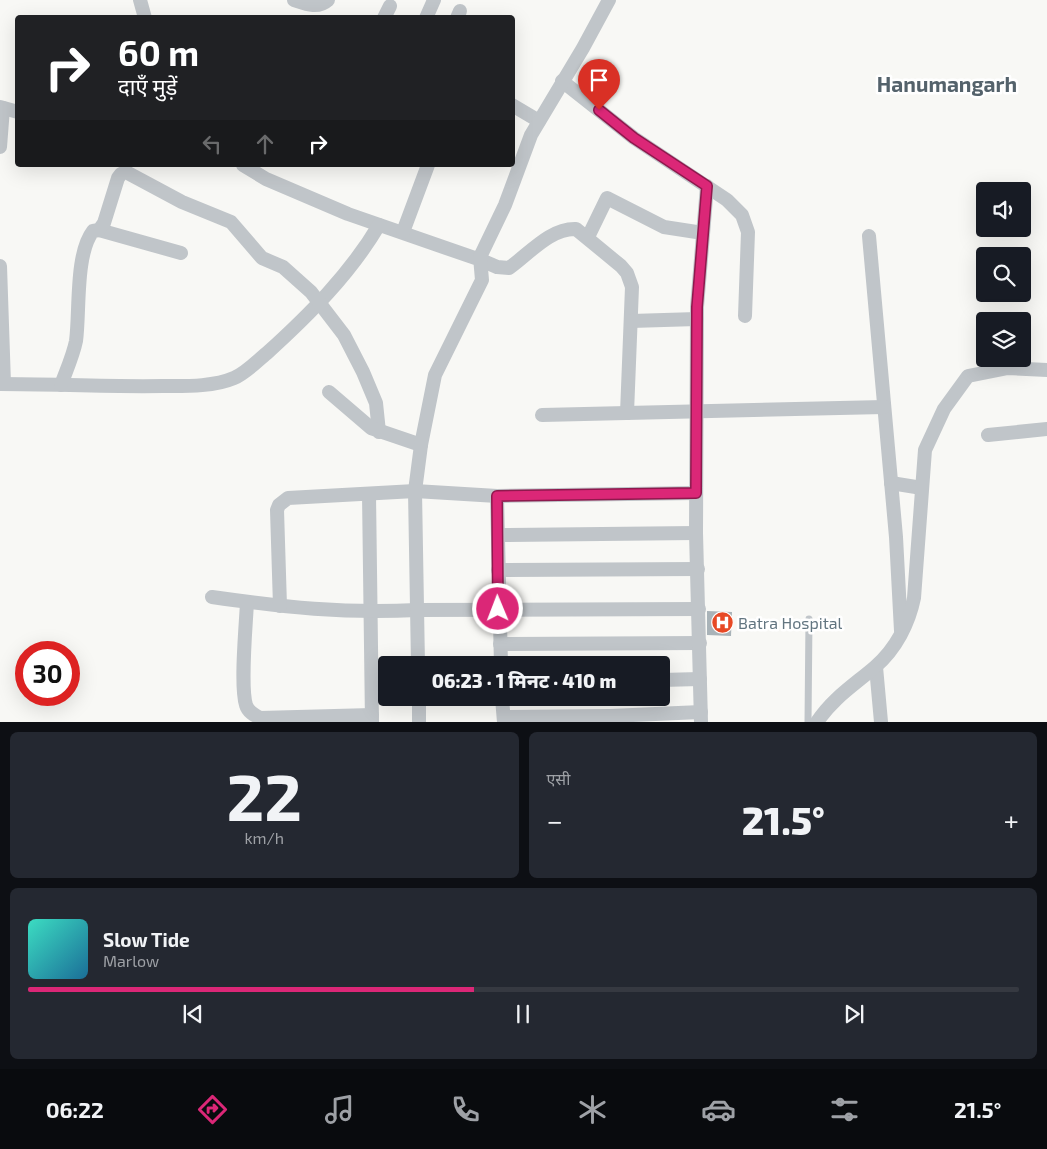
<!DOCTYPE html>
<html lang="hi">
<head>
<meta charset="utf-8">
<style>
  :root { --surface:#171b24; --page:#242831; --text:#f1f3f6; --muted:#9ea1a6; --line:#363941; --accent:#db2777 }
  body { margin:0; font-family:"Exo 2","Noto Sans Devanagari",sans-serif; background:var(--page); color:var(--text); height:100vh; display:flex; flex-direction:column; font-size:19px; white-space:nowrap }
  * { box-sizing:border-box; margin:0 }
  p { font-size:16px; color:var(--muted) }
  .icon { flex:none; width:28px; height:28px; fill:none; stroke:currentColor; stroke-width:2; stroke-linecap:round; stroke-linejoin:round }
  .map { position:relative; height:722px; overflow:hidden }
  .panel { display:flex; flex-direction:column; gap:10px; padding:10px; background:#0d0f14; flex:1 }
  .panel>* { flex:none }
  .top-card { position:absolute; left:15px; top:15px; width:500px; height:152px; border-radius:5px; box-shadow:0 5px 20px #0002; background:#202124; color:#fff; overflow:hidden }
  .buttons { position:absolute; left:976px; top:182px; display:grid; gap:10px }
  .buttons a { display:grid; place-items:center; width:55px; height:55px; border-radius:5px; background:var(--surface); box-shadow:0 5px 20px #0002; font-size:25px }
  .speed { position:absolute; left:15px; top:641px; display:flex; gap:10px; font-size:25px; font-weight:700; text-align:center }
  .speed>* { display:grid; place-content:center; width:65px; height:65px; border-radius:50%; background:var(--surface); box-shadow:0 5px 20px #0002; line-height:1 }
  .speed .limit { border:8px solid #d22; background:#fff; color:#111 }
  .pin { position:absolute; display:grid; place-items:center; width:42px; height:42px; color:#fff; margin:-51px -21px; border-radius:50% 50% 50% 0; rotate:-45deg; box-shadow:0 0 5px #0007 }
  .pin .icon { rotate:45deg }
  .me { position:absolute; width:55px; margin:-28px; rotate:359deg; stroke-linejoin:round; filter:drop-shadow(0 0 4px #0008) }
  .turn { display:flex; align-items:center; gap:18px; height:105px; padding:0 20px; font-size:22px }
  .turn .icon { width:65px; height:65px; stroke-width:2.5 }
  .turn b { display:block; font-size:35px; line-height:42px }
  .lanes { display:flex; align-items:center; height:48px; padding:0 20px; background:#0003; justify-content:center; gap:25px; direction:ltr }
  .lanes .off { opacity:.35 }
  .big { font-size:38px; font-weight:800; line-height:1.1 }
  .panel .widget { flex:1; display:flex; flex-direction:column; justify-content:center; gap:8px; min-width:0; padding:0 18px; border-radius:8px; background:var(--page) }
  .panel .dial { align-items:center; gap:0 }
  .dial b { font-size:65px; line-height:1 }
  .song { display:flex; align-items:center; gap:15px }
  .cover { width:60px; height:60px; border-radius:8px; background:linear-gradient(135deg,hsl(170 70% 55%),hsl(200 70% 35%)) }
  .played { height:5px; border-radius:2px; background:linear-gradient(90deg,var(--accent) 45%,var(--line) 45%) }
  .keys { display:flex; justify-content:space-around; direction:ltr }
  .heat { display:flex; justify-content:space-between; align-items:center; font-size:28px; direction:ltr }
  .panel .tiles { flex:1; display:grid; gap:10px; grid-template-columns:1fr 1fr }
  .widget:last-child { grid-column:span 2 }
  .trip { position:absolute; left:378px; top:656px; width:292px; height:50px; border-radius:5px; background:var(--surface); box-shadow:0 5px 20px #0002; font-weight:800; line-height:50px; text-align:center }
  .dock { display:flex; height:80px; justify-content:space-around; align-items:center; background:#090b0e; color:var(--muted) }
  .dock .icon { width:35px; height:35px }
  .dock .on { color:var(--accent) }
  .dock b { font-size:22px; color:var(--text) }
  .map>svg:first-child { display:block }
  .building { fill:#a9b3b8 }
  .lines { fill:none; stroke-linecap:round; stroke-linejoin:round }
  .service { stroke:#c0c5c9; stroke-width:7 }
  .minor { stroke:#c0c5c9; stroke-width:14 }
  .route-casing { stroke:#8e194d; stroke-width:12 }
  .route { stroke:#db2777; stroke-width:9 }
  .labels { text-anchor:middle; stroke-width:5; stroke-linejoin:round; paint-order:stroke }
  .poi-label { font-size:16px; fill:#627580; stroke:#fff; text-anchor:start }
  .district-label { font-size:21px; font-weight:bold; fill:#54626b; stroke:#fff }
</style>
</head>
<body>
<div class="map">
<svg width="1047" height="722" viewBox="0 0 1047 722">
  <rect width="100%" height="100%" fill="#f8f8f5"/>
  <path class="building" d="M707,611l25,1 -1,24 -24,-1z"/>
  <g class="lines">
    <path class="service" d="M808,722l1,-103"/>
    <g class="minor">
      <path d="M140,0l5,18"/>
      <path d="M294,0c12,4 24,9 34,0"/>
      <path d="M384,18l6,-12"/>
      <path d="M426,18l8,-18"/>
      <path d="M457,18l3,-7"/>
      <path d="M562,81l72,57 93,62 15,15 6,17 -3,84"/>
      <path d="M512,105l27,16"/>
      <path d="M0,107l18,5"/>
      <path d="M0,147l3,-39"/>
      <path d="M243,165l23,14 82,35 127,44 5,-1 25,-52 26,-70 52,-87 26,-48"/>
      <path d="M99,230l82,23"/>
      <path d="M403,232l25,-67"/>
      <path d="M869,236l27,301 5,94"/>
      <path d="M588,237l19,-39 57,29 39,6"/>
      <path d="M481,260l16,7 12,1c20,-14 41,-40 67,-39l45,37 6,7 5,14 -5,126"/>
      <path d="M0,266l4,118"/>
      <path d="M631,321l66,-2"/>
      <path d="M0,384c54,0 109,3 163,2 22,0 50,1 71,-8 12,-5 23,-17 33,-25 42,-38 83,-79 112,-128"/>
      <path d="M61,385c5,-14 12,-29 15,-44 4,-29 -1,-87 17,-110l6,-1 5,-7 14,-45 3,-4 5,-2 56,30 49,20 31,36 21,9 28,25 33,43 19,37 13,31 3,29"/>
      <path d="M329,392l42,36 50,17"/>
      <path d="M542,415l342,-8"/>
      <path d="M988,435l59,-6"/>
      <path d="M891,483l31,5"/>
      <path d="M369,494l3,228"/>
      <path d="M497,496l4,169"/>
      <path d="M498,535l198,-2"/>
      <path d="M498,570l200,-1"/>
      <path d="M212,597c71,10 133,17 205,13l282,-1"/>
      <path d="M247,602c-1,23 -7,84 -1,103 2,7 8,10 14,13l112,-3"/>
      <path d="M280,606l-3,-96 2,-5 9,-7 127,-7 82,5 199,-3"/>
      <path d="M500,644l200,-1"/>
      <path d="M418,665l-3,-174 6,-46 14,-70 47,-95 -2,-23"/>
      <path d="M876,667l5,55"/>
      <path d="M661,680l39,-1"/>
      <path d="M419,698v24"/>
      <path d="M502,698l2,24"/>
      <path d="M610,716l91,-4"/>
      <path d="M504,717l106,-1v6"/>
      <path d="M701,722l-5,-189 1,-226 10,-121"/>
      <path d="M817,722c16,-24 37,-37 58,-55 21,-18 34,-44 39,-69l11,-148 19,-41 24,-33 40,-8 39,2"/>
    </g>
  </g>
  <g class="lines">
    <defs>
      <path id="route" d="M498,609l-1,-113 199,-3 1,-186 10,-121 -73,-48 -35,-28"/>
    </defs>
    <use href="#route" class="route-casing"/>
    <use href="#route" class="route"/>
  </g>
  <defs>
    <symbol id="hospital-disc" viewBox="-11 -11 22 22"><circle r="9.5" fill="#e74925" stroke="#fff"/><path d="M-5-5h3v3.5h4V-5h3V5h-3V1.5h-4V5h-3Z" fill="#fff"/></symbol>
  </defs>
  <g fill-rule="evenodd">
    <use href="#hospital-disc" x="710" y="610" width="25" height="25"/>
  </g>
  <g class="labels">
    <g class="poi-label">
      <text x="738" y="629">Batra Hospital</text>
    </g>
    <g class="district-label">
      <text x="947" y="92">Hanumangarh</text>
    </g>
  </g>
</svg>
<div class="buttons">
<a><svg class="icon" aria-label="sound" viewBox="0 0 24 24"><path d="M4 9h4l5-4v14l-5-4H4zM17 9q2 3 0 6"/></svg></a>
<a><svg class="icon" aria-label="search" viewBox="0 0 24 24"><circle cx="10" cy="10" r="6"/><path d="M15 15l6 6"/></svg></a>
<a><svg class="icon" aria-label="layers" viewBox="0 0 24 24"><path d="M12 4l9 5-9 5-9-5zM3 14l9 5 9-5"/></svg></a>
</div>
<div class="speed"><div class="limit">30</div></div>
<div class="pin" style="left:599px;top:110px;background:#d93025"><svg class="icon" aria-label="arrive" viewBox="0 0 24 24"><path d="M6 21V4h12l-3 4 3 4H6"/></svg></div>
<svg class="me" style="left:498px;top:609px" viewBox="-20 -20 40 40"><circle r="17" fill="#db2777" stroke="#fff" stroke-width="3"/><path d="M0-11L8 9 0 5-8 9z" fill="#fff"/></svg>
<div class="trip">06:23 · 1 मिनट · 410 m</div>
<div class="top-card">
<div class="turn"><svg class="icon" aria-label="right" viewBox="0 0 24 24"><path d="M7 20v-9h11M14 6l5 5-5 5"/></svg><div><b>60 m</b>दाएँ मुड़ें</div></div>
<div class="lanes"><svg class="icon off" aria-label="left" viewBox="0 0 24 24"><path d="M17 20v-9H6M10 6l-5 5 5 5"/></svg><svg class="icon off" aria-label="ahead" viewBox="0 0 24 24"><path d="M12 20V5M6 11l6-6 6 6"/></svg><svg class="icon" aria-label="right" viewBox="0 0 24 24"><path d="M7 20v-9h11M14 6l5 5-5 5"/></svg></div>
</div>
</div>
<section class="panel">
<div class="tiles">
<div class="widget dial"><b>22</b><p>km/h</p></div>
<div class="widget"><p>एसी</p>
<div class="heat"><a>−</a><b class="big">21.5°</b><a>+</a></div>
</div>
<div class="widget">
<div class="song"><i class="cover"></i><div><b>Slow Tide</b><p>Marlow</p></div></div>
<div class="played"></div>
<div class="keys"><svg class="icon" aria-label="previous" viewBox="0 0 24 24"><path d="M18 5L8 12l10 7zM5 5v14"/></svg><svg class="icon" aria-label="pause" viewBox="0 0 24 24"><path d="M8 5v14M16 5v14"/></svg><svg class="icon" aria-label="next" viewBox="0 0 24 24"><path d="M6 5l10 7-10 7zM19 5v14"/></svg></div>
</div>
</div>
</section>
<nav class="dock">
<b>06:22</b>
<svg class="icon on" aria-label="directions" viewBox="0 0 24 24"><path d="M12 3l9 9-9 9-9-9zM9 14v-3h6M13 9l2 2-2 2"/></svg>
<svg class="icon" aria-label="music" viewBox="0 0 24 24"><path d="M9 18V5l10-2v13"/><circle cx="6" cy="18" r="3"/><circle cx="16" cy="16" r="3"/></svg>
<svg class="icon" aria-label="phone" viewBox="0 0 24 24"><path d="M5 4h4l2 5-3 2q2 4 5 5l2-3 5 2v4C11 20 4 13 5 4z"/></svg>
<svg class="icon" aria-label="climate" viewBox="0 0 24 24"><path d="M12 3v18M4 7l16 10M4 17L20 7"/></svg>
<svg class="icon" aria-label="car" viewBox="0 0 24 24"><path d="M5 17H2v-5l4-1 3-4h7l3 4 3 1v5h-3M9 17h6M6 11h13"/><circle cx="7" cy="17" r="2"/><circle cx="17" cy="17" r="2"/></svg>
<svg class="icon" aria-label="filters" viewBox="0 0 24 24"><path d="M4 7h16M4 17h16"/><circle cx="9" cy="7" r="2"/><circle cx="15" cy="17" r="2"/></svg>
<b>21.5°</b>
</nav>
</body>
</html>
